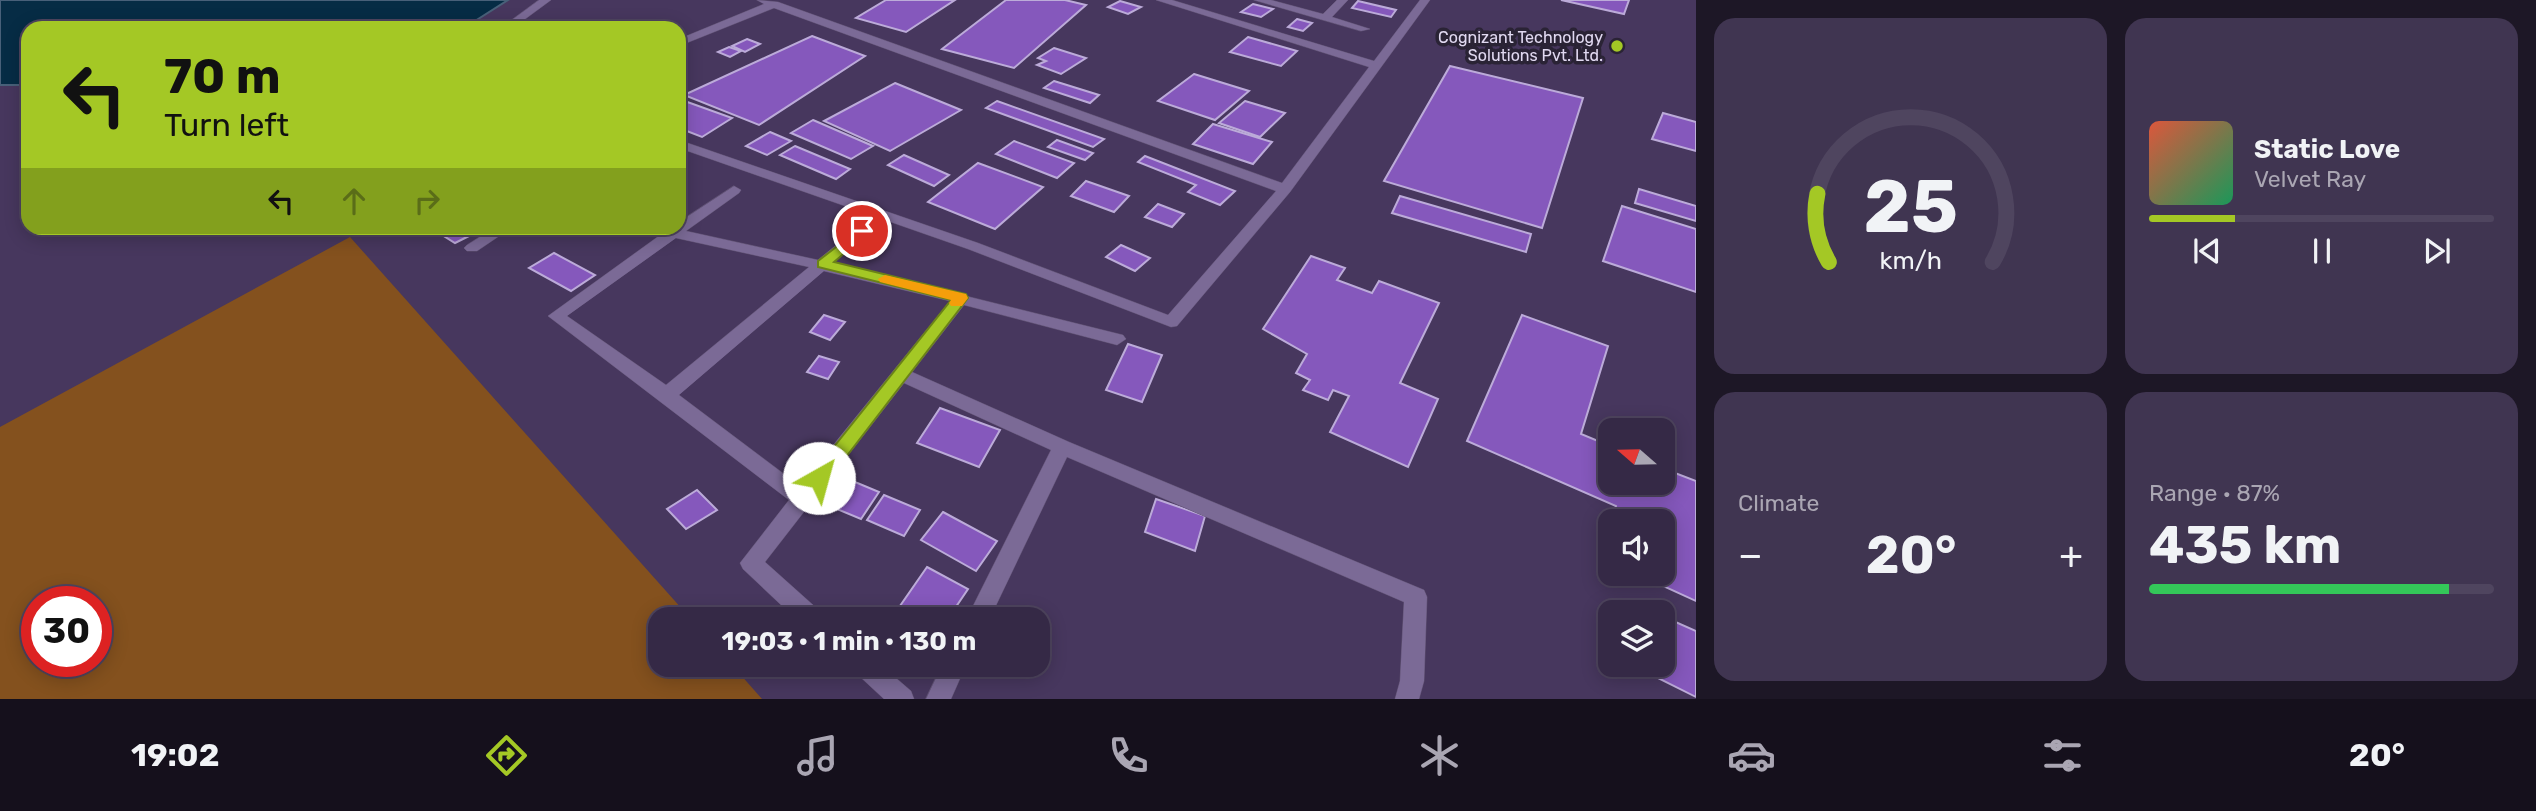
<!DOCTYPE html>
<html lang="en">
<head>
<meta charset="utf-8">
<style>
  :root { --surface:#352946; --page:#403551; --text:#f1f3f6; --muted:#aaa6b3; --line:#4f455f; --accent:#a4c825 }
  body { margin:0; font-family:Rubik,sans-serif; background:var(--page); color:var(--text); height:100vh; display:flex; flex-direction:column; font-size:26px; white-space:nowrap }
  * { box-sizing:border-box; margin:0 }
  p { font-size:23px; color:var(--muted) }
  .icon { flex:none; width:38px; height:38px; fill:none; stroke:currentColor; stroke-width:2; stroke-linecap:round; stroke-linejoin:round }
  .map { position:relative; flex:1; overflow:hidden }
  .panel { display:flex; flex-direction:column; gap:18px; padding:18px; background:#1d1726; width:840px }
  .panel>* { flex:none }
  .banner { position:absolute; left:21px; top:21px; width:665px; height:214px; border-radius:21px; box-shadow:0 4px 18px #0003,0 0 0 2px var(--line); background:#a4c825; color:#111; overflow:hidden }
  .needle { width:46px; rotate:290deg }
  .tools { position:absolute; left:1598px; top:418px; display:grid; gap:14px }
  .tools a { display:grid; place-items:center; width:77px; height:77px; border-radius:14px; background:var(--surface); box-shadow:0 4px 18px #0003,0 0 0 2px var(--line); font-size:35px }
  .speed { position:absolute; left:21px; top:586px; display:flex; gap:14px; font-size:35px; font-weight:700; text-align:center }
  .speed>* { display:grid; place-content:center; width:91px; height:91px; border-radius:50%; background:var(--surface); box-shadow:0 4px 18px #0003,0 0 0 2px var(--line); line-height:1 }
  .speed .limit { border:10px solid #d22; background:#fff; color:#111 }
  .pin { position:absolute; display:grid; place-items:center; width:60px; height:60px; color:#fff; margin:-30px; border:4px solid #fff; border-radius:50%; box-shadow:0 2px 7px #0007 }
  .me { position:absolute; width:77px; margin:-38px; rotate:38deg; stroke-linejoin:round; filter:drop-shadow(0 0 5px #0008) }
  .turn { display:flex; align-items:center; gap:24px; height:147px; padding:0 28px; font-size:32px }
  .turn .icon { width:91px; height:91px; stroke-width:2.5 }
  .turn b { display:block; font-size:49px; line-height:60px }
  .lanes { display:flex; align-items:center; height:66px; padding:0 28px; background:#0003; justify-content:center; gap:35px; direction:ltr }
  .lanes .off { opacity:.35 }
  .big { font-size:52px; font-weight:700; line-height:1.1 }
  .panel .card { flex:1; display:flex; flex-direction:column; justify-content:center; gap:10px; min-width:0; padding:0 24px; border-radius:21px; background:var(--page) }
  .panel .dial { align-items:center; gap:0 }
  .dial svg { height:182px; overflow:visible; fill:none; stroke:var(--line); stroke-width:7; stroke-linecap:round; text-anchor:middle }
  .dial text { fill:var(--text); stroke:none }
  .song { display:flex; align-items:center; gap:21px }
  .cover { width:84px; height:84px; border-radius:10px; background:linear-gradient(135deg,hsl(10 70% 55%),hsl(150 70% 35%)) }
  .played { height:7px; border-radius:4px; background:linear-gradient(90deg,var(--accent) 25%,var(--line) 25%) }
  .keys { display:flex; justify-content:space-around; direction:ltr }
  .heat { display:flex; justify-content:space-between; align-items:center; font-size:38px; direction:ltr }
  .charge { height:10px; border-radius:5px; background:linear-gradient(90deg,#34c759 87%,var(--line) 0) }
  .panel .tiles { flex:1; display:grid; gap:18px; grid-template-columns:repeat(2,1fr) }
  .trip { position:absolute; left:648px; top:607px; width:402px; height:70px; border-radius:21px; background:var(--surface); box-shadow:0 4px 18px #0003,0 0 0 2px var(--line); font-weight:700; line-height:70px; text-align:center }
  .dock { display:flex; height:112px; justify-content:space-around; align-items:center; background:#15101c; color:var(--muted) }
  .dock .icon { width:49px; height:49px }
  .dock .active { color:var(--accent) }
  .dock b { font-size:32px; color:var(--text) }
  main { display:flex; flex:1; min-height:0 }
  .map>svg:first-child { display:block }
  .green { fill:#84511e; fill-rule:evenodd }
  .water { fill:#062c45; stroke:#486079; stroke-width:2 }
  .building { fill:#8558bc; stroke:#bcabd9; stroke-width:2 }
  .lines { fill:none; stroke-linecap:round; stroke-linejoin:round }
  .minor-casing { stroke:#605273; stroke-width:1 }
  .minor { fill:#7b6a96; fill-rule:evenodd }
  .route { fill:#a4c825; stroke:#6b8218; stroke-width:2 }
  .slow { fill:#f59e0b }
  .poi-dot { fill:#a4c825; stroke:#2a2335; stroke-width:2.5 }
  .labels { text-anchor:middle; stroke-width:7; stroke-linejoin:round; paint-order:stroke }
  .far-poi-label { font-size:16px; fill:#e1d9f1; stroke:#2a2335; text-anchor:end }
</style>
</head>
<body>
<main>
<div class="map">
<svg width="1696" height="699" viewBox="0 0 1696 699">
  <rect width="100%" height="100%" fill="#47375e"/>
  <path class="green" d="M350,237l341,382 -31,1v45h72l30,34h-762v-272zM37,602h59v60h-59z"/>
  <path class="water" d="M0,0h508l-44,28h-436v57h-28z"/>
  <g class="building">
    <path d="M886,0h69l-49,32 -50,-14z"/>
    <path d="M1006,0h59l21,5 -72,63 -72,-19z"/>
    <path d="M1561,0h68l-5,14z"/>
    <path d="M1120,1l21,6 -13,7 -20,-7z"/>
    <path d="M1358,1l38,9 -5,7 -39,-9z"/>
    <path d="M1253,4l20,5 -12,8 -20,-5z"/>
    <path d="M1297,19l15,4 -9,8 -15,-4z"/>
    <path d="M812,36l53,20 -106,69 -75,-30z"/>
    <path d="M1248,37l49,14 -16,15 -51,-14z"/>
    <path d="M747,39l13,5 -15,8 -13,-6z"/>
    <path d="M729,47l12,4 -11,6 -12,-5z"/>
    <path d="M1054,48l32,10 -25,16 -24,-9 9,-4 -8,-3z"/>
    <path d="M1450,66l133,32 -41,130 -158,-47z"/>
    <path d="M1194,74l55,17 -34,29 -57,-19z"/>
    <path d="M1054,81l45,14 -9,8 -46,-15z"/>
    <path d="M895,83l66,27 -71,41 -66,-30z"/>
    <path d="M679,99l53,19 -30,19 -23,-9z"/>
    <path d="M997,101l107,38 -11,8 -107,-39z"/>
    <path d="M1245,101l40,12 -25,24 -41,-14z"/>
    <path d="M1663,113l33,9v29l-44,-12z"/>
    <path d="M813,120l60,26 -22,13 -60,-26z"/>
    <path d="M1213,124l59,18 -19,22 -60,-20z"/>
    <path d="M770,132l21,9 -24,14 -21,-9z"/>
    <path d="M1057,140l36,13 -8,7 -37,-13z"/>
    <path d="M1014,141l60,22 -17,15 -61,-24z"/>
    <path d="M795,146l55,23 -14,10 -56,-24z"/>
    <path d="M904,155l45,20 -15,11 -46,-21z"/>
    <path d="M1145,156l90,35 -15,14 -32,-13 8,-7 -58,-23z"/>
    <path d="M978,163l65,24 -48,42 -67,-27z"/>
    <path d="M1086,181l43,15 -15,16 -43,-16z"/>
    <path d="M1639,189l57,17v15l-61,-18z"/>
    <path d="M1400,196l131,38 -5,18 -134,-39z"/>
    <path d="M1158,204l26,10 -12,13 -27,-10z"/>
    <path d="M1622,206l74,23v63l-93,-31z"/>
    <path d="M431,228h54l-30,15z"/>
    <path d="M1121,245l29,13 -15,13 -29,-14z"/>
    <path d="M554,253l41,22 -24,16 -42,-23z"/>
    <path d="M1311,256l34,12 -8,12 35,13 7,-12 60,22 -39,80 38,16 -30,68 -78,-35 19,-36 -16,-6 -5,10 -25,-10 7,-10 -14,-7 11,-19 -44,-25z"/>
    <path d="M824,315l21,7 -15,18 -20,-8z"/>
    <path d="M1522,315l86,31 -27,88 29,12v37h52v-15l34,13v120l-59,-27h25v-52h-50l4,-16 -149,-65z"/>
    <path d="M1128,344l34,11 -20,47 -36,-12z"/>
    <path d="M819,356l20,6 -11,17 -21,-7z"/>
    <path d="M940,408l60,22 -21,37 -62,-24z"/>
    <path d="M843,477l36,15 -18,27 -36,-15z"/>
    <path d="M697,490l20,20 -31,19 -19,-20z"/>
    <path d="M884,495l36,15 -16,26 -37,-16z"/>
    <path d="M1156,499l49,17 -10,35 -50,-19z"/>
    <path d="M943,512l54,29 -21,30 -55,-31z"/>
    <path d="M1610,531v31l-7,-3z"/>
    <path d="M927,567l41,22 -21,31h-24l-23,-14z"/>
    <path d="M1632,601l24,11h-26z"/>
    <path d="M1662,616l34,15v66l-64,-32h30z"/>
  </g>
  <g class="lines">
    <defs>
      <g id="minor">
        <path d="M539,0h12l-38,28h-12z"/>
        <path d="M757,0l21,2 504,181 87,-116 -213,-67h16l202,61 46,-61h10l-140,192 -113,134 -6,1 -203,-78 -289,-101v-8l299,103 190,72 108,-124 -502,-183 -95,38v-7l85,-35z"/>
        <path d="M1254,0h17l52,14 14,-14h11l-16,17 38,12 -9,2z"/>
        <path d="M734,186l7,4 -2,3 -53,38 132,29 39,-32 5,-2 8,5 -3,3 -34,29 290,72 3,4 -9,6 -153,-40 -52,67 157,70 355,148 3,7 -3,84 -5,18h-24l5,-18 4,-79 -337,-145 -78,163h-23l85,-170 -147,-67 -139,179 57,51 3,7h-28l-54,-51 -3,-6 49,-63 -241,-184 115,-83 -6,-5h22v-6zM676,238l133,29 -143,118 -99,-69zM824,271l126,30 -150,185 -121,-91z"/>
        <path d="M494,228h17l-34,23h-10l-3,-3 3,-3z"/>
        <path d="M852,665h29l30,26 3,8h-30l-28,-26z"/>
        <path d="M942,665h24l-15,34h-25z"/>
      </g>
    </defs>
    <use href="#minor" class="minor-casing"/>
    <use href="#minor" class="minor"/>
  </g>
  <path class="route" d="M862,227l5,1v6l-33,28 132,32 2,4 -142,185h-13l-3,-5 3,-5 138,-173 -133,-33v-6z"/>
  <path class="slow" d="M885,275l81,19 2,4 -6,8h-11l-2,-3 2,-3 -71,-18 -2,-3z"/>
  <circle class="poi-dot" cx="1617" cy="46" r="7"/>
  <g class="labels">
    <g class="far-poi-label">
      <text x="1603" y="43">Cognizant Technology<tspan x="1603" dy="18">Solutions Pvt. Ltd.</tspan></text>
    </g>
  </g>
</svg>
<div class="tools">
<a><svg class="needle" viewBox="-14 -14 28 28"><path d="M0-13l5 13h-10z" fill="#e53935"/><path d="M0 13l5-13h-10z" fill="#aaa6b3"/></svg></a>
<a><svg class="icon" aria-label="sound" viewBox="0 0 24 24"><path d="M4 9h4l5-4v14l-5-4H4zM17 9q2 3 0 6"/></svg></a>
<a><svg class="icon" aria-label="layers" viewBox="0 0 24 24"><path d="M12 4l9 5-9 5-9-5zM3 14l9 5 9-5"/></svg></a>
</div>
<div class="speed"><div class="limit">30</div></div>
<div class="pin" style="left:862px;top:231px;background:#d93025"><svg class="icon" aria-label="arrive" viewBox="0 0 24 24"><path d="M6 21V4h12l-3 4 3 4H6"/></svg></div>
<svg class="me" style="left:819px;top:478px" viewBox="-20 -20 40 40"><circle r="19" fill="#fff"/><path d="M0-13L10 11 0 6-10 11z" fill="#a4c825"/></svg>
<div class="trip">19:03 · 1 min · 130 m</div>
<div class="banner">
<div class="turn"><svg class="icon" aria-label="left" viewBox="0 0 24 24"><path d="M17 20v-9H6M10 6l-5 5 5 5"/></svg><div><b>70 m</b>Turn left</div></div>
<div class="lanes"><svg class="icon" aria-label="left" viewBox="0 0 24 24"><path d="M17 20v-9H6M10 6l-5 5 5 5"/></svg><svg class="icon off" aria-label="ahead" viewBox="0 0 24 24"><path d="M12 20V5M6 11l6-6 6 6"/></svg><svg class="icon off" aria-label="right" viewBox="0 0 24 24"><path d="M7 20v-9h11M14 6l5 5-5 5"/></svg></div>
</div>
</div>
<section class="panel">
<div class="tiles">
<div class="card dial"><svg viewBox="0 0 100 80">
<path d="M14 69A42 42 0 1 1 86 69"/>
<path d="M14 69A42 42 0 0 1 9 39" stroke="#a4c825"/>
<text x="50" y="56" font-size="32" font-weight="700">25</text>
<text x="50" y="72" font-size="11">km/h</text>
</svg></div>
<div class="card">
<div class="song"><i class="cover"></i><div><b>Static Love</b><p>Velvet Ray</p></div></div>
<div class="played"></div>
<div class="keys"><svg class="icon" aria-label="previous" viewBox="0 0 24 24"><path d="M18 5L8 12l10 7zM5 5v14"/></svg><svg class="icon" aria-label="pause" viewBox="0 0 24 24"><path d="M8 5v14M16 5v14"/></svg><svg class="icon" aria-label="next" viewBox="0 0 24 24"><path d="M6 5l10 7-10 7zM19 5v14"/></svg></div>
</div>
<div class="card"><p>Climate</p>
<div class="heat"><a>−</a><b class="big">20°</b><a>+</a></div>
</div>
<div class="card"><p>Range · 87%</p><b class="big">435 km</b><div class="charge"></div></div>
</div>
</section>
</main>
<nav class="dock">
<b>19:02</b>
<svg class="icon active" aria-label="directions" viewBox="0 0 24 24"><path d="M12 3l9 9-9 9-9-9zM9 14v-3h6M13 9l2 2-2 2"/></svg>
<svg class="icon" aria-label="music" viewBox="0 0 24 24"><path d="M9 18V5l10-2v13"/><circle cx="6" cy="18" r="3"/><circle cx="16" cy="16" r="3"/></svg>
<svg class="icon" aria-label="phone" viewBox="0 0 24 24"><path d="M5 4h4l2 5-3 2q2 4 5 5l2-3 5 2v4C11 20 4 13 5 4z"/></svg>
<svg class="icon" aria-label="climate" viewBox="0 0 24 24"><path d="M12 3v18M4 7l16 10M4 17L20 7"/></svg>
<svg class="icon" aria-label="car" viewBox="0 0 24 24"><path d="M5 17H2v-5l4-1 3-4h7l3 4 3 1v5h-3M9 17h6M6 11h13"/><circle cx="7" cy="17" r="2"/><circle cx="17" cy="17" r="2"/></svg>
<svg class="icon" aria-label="filters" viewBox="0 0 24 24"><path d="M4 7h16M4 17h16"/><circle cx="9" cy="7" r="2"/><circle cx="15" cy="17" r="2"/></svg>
<b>20°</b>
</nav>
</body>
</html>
